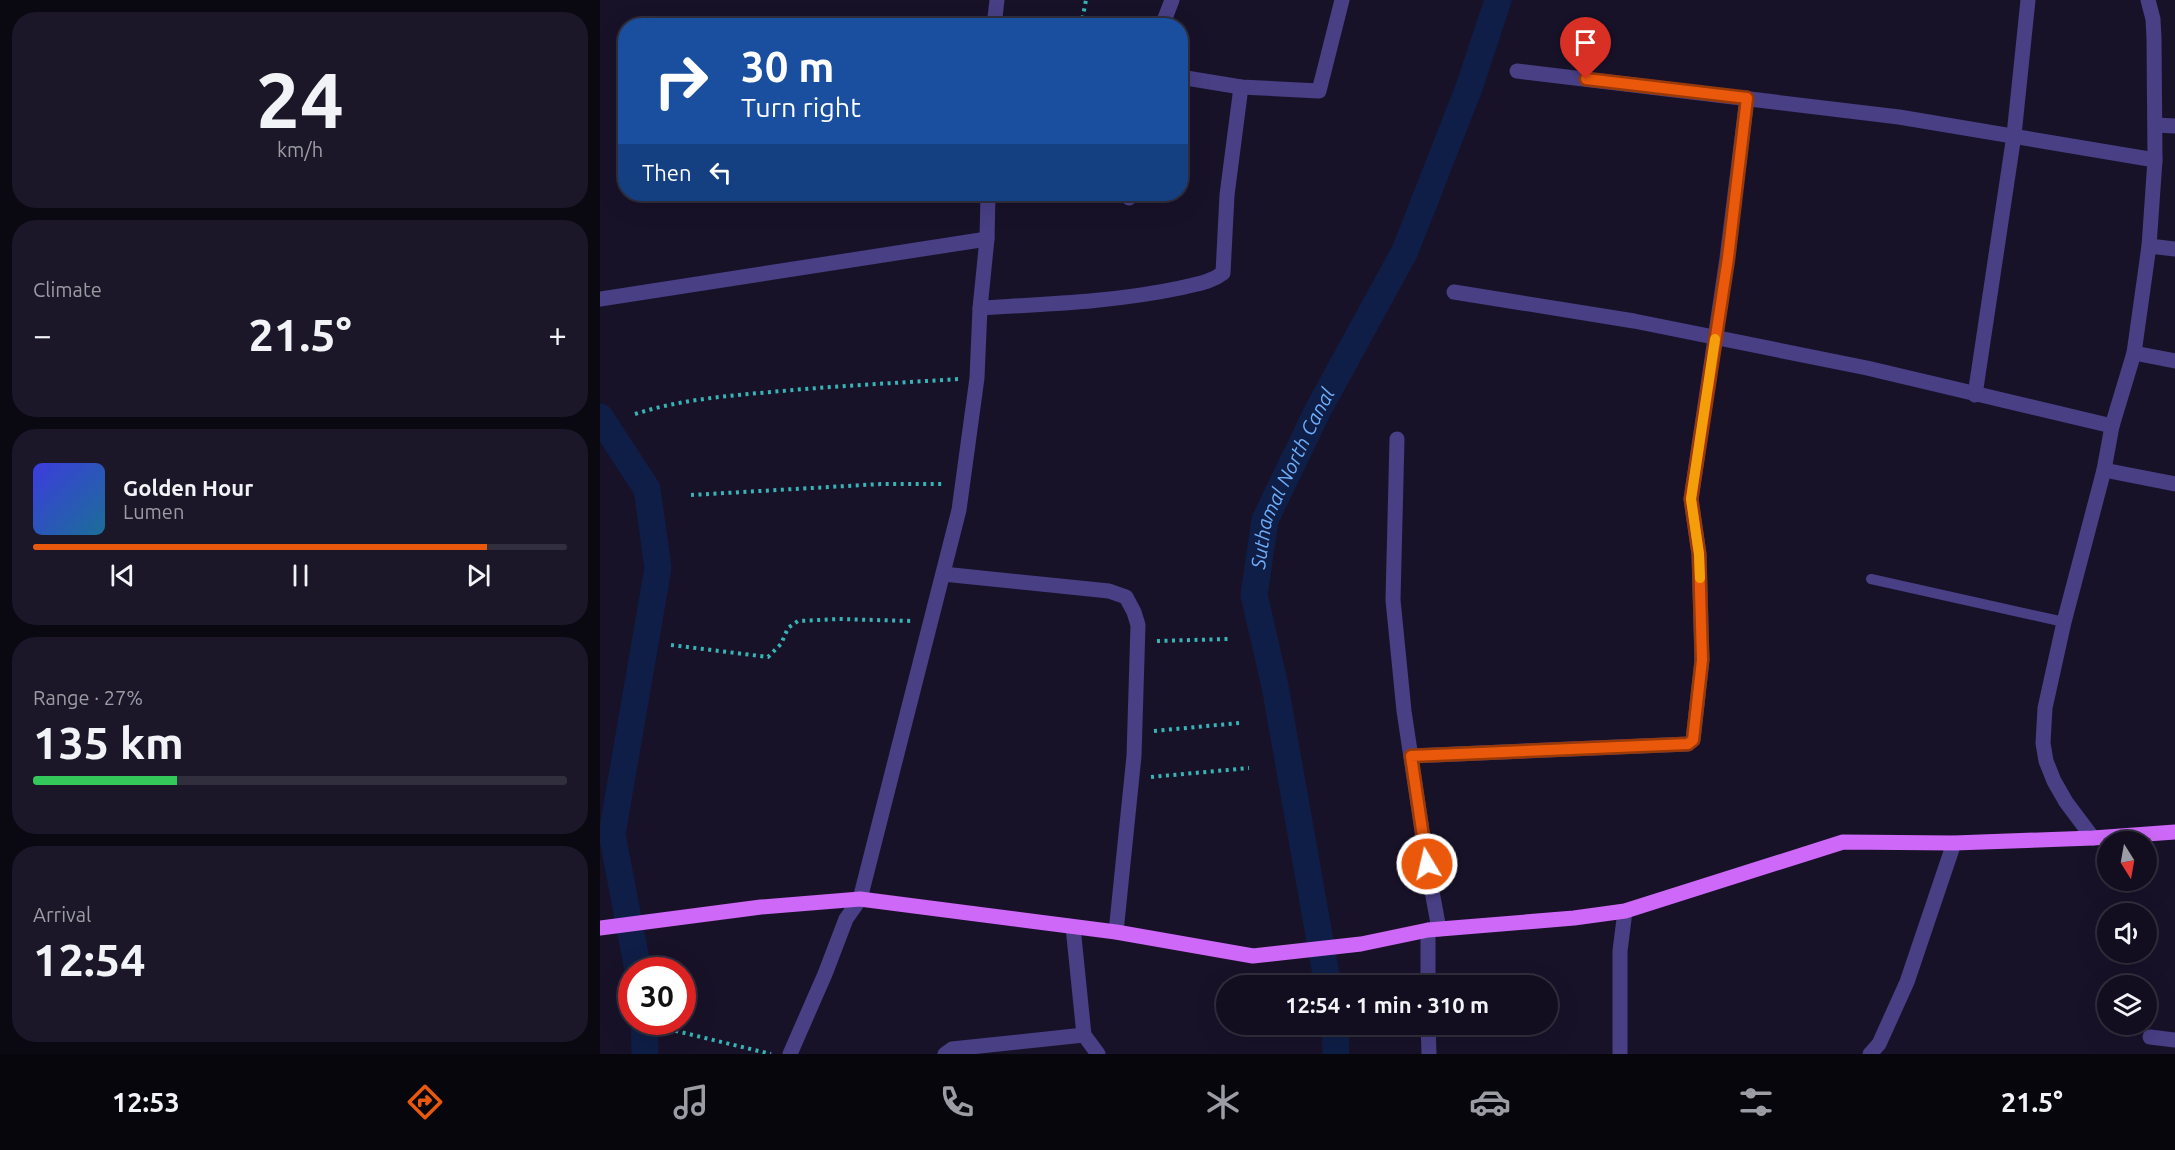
<!DOCTYPE html>
<html lang="en">
<head>
<meta charset="utf-8">
<style>
  :root { --surface:#120e1f; --page:#1b1728; --text:#f1f3f6; --muted:#9c9ca4; --line:#312e3d; --accent:#ea580c }
  body { margin:0; font-family:Ubuntu,sans-serif; background:var(--page); color:var(--text); height:100vh; display:flex; flex-direction:column; font-size:22px; white-space:nowrap }
  * { box-sizing:border-box; margin:0 }
  p { font-size:20px; color:var(--muted) }
  .icon { flex:none; width:33px; height:33px; fill:none; stroke:currentColor; stroke-width:2; stroke-linecap:round; stroke-linejoin:round }
  .map { position:relative; flex:1; overflow:hidden }
  .side { display:flex; flex-direction:column; gap:12px; padding:12px; background:#0a0811; width:600px }
  .side>* { flex:none }
  .guide { position:absolute; left:18px; top:18px; width:570px; height:183px; border-radius:24px; box-shadow:0 6px 24px #0002,0 0 0 2px var(--line); background:#1a4fa0; color:#fff; overflow:hidden }
  .needle { width:39px; rotate:169deg }
  .fabs { position:absolute; left:1497px; top:831px; display:grid; gap:12px }
  .fabs a { display:grid; place-items:center; width:60px; height:60px; border-radius:50%; background:var(--surface); box-shadow:0 6px 24px #0002,0 0 0 2px var(--line); font-size:30px }
  .speed { position:absolute; left:18px; top:957px; display:flex; gap:12px; font-size:30px; font-weight:700; text-align:center }
  .speed>* { display:grid; place-content:center; width:78px; height:78px; border-radius:50%; background:var(--surface); box-shadow:0 6px 24px #0002,0 0 0 2px var(--line); line-height:1 }
  .speed .limit { border:9px solid #d22; background:#fff; color:#111 }
  .pin { position:absolute; display:grid; place-items:center; width:51px; height:51px; color:#fff; margin:-62px -26px; border-radius:50% 50% 50% 0; rotate:-45deg; box-shadow:0 0 6px #0007 }
  .pin .icon { rotate:45deg }
  .me { position:absolute; width:66px; margin:-33px; rotate:351deg; stroke-linejoin:round; filter:drop-shadow(0 0 4px #0008) }
  .turn { display:flex; align-items:center; gap:21px; height:126px; padding:0 24px; font-size:27px }
  .turn .icon { width:78px; height:78px; stroke-width:2.5 }
  .turn b { display:block; font-size:42px; line-height:51px }
  .then { display:flex; align-items:center; height:57px; padding:0 24px; background:#0003; gap:12px; font-size:22px }
  .big { font-size:45px; font-weight:700; line-height:1.1 }
  .side .tile { flex:1; display:flex; flex-direction:column; justify-content:center; gap:9px; min-width:0; padding:0 21px; border-radius:24px; background:var(--page) }
  .side .dial { align-items:center; gap:0 }
  .dial b { font-size:78px; line-height:1 }
  .song { display:flex; align-items:center; gap:18px }
  .cover { width:72px; height:72px; border-radius:9px; background:linear-gradient(135deg,hsl(240 70% 55%),hsl(200 70% 35%)) }
  .played { height:6px; border-radius:3px; background:linear-gradient(90deg,var(--accent) 85%,var(--line) 85%) }
  .keys { display:flex; justify-content:space-around; direction:ltr }
  .heat { display:flex; justify-content:space-between; align-items:center; font-size:33px; direction:ltr }
  .charge { height:9px; border-radius:4px; background:linear-gradient(90deg,#34c759 27%,var(--line) 0) }
  .trip { position:absolute; left:616px; top:975px; width:342px; height:60px; border-radius:30px; background:var(--surface); box-shadow:0 6px 24px #0002,0 0 0 2px var(--line); font-weight:700; line-height:60px; text-align:center }
  .menu { display:flex; height:96px; justify-content:space-around; align-items:center; background:#07060c; color:var(--muted) }
  .menu .icon { width:42px; height:42px }
  .menu .active { color:var(--accent) }
  .menu b { font-size:27px; color:var(--text) }
  main { display:flex; flex:1; min-height:0 }
  .map>svg:first-child { display:block }
  .lines { fill:none; stroke-linecap:round; stroke-linejoin:round }
  .canal { stroke:#0e1e46; stroke-width:27 }
  .path { stroke:#37b4b6; stroke-width:4; stroke-dasharray:3 4.5; stroke-linecap:butt }
  .service { stroke:#483f85; stroke-width:10 }
  .minor { stroke:#483f85; stroke-width:15 }
  .tertiary { stroke:#483f85; stroke-width:15 }
  .primary { stroke:#ce68f8; stroke-width:15 }
  .route-casing { stroke:#983908; stroke-width:15 }
  .route { stroke:#ea580c; stroke-width:10 }
  .slow { stroke:#f59e0b; stroke-width:10 }
  .labels { text-anchor:middle; stroke-width:6; stroke-linejoin:round; paint-order:stroke }
  .water-label { font-size:20px; font-style:italic; fill:#6fadf8; stroke:#181229 }
</style>
</head>
<body>
<main>
<section class="side">
<div class="tile dial"><b>24</b><p>km/h</p></div>
<div class="tile"><p>Climate</p>
<div class="heat"><a>−</a><b class="big">21.5°</b><a>+</a></div>
</div>
<div class="tile">
<div class="song"><i class="cover"></i><div><b>Golden Hour</b><p>Lumen</p></div></div>
<div class="played"></div>
<div class="keys"><svg class="icon" aria-label="previous" viewBox="0 0 24 24"><path d="M18 5L8 12l10 7zM5 5v14"/></svg><svg class="icon" aria-label="pause" viewBox="0 0 24 24"><path d="M8 5v14M16 5v14"/></svg><svg class="icon" aria-label="next" viewBox="0 0 24 24"><path d="M6 5l10 7-10 7zM19 5v14"/></svg></div>
</div>
<div class="tile"><p>Range · 27%</p><b class="big">135 km</b><div class="charge"></div></div>
<div class="tile"><p>Arrival</p><b class="big">12:54</b></div>
</section>
<div class="map">
<svg width="1575" height="1054" viewBox="0 0 1575 1054">
  <rect width="100%" height="100%" fill="#181229"/>
  <g class="lines">
    <g class="canal">
      <path d="M0,417l47,72 11,79 -46,266 26,136"/>
      <path id="s1" d="M728,986l-53,-300 -21,-91 11,-75 53,-110 87,-159 65,-166 28,-85"/>
      <path d="M44,1022l1,32"/>
      <path d="M735,1024l1,30"/>
    </g>
    <g class="path">
      <path d="M481,26l5,-26"/>
      <path d="M35,414c44,-14 89,-18 136,-22 62,-6 125,-9 188,-13"/>
      <path d="M91,495l190,-11h63"/>
      <path d="M557,641l71,-2"/>
      <path d="M71,645l97,12 13,-13 7,-16 10,-7 41,-2 73,2"/>
      <path d="M554,731l85,-8"/>
      <path d="M551,777l98,-9"/>
      <path d="M68,1029l103,25"/>
    </g>
    <path class="service" d="M1271,579l193,43"/>
    <g class="minor">
      <path d="M562,26l10,-26"/>
      <path d="M917,71l382,46 256,43"/>
      <path d="M580,77l61,10 78,4 23,-91"/>
      <path d="M1555,125l20,1"/>
      <path d="M529,198l1,-4"/>
      <path d="M1549,246l26,3"/>
      <path d="M854,292l180,29 233,47 245,58"/>
      <path d="M0,299l387,-60"/>
      <path d="M380,308c67,-4 134,-6 200,-20 15,-4 30,-5 43,-15l4,-78 14,-108"/>
      <path d="M1534,353l41,8"/>
      <path d="M1375,395l39,-260 14,-135"/>
      <path d="M797,439l-4,161 11,111 23,153 12,65"/>
      <path d="M1504,470l71,14"/>
      <path d="M343,574l166,17 17,6 8,15 4,13 -4,131 -18,176"/>
      <path d="M811,756l277,-12 5,-4 9,-80 -3,-106 -8,-55 36,-241 20,-160"/>
      <path d="M473,927l11,108 14,19"/>
      <path d="M828,986v-56"/>
      <path d="M828,1024l1,30"/>
      <path d="M1550,1037l25,3"/>
      <path d="M345,1054l7,-5 132,-14"/>
      <path d="M1020,1054v-103l5,-40"/>
      <path d="M1270,1054l9,-10 28,-62 47,-139"/>
    </g>
    <g class="tertiary">
      <path d="M394,26l3,-26"/>
      <path d="M1493,838l-27,-36 -12,-21 -8,-20 -3,-18 2,-35 19,-86 40,-152 8,-44 22,-73 15,-107 6,-86 -1,-122 -1,-19 -5,-19"/>
      <path d="M190,1054l35,-80 21,-55 14,-20 99,-389 18,-132 3,-70 7,-69 1,-45"/>
    </g>
    <path class="primary" d="M0,928l161,-21 99,-8 256,33 137,24 108,-12 67,-14 146,-12 51,-7 218,-69 111,1 139,-5 82,-6"/>
  </g>
  <g class="lines">
    <defs>
      <path id="route" d="M827,864l-16,-108 277,-12 5,-4 9,-80 -3,-106 -8,-55 37,-241 19,-160 -161,-19"/>
    </defs>
    <use href="#route" class="route-casing"/>
    <use href="#route" class="route"/>
    <path class="slow" d="M1100,578l-1,-24 -8,-55 24,-160"/>
  </g>
  <g class="labels">
    <g class="water-label">
      <text dy="7" stroke="none"><textPath href="#s1" startOffset="522">Suthamal North Canal</textPath></text>
    </g>
  </g>
</svg>
<div class="fabs">
<a><svg class="needle" viewBox="-14 -14 28 28"><path d="M0-13l5 13h-10z" fill="#e53935"/><path d="M0 13l5-13h-10z" fill="#9c9ca4"/></svg></a>
<a><svg class="icon" aria-label="sound" viewBox="0 0 24 24"><path d="M4 9h4l5-4v14l-5-4H4zM17 9q2 3 0 6"/></svg></a>
<a><svg class="icon" aria-label="layers" viewBox="0 0 24 24"><path d="M12 4l9 5-9 5-9-5zM3 14l9 5 9-5"/></svg></a>
</div>
<div class="speed"><div class="limit">30</div></div>
<div class="pin" style="left:986px;top:79px;background:#d93025"><svg class="icon" aria-label="arrive" viewBox="0 0 24 24"><path d="M6 21V4h12l-3 4 3 4H6"/></svg></div>
<svg class="me" style="left:827px;top:864px" viewBox="-20 -20 40 40"><circle r="17" fill="#ea580c" stroke="#fff" stroke-width="3"/><path d="M0-11L8 9 0 5-8 9z" fill="#fff"/></svg>
<div class="trip">12:54 · 1 min · 310 m</div>
<div class="guide">
<div class="turn"><svg class="icon" aria-label="right" viewBox="0 0 24 24"><path d="M7 20v-9h11M14 6l5 5-5 5"/></svg><div><b>30 m</b>Turn right</div></div>
<div class="then">Then<svg class="icon" aria-label="left" viewBox="0 0 24 24"><path d="M17 20v-9H6M10 6l-5 5 5 5"/></svg></div>
</div>
</div>
</main>
<nav class="menu">
<b>12:53</b>
<svg class="icon active" aria-label="directions" viewBox="0 0 24 24"><path d="M12 3l9 9-9 9-9-9zM9 14v-3h6M13 9l2 2-2 2"/></svg>
<svg class="icon" aria-label="music" viewBox="0 0 24 24"><path d="M9 18V5l10-2v13"/><circle cx="6" cy="18" r="3"/><circle cx="16" cy="16" r="3"/></svg>
<svg class="icon" aria-label="phone" viewBox="0 0 24 24"><path d="M5 4h4l2 5-3 2q2 4 5 5l2-3 5 2v4C11 20 4 13 5 4z"/></svg>
<svg class="icon" aria-label="climate" viewBox="0 0 24 24"><path d="M12 3v18M4 7l16 10M4 17L20 7"/></svg>
<svg class="icon" aria-label="car" viewBox="0 0 24 24"><path d="M5 17H2v-5l4-1 3-4h7l3 4 3 1v5h-3M9 17h6M6 11h13"/><circle cx="7" cy="17" r="2"/><circle cx="17" cy="17" r="2"/></svg>
<svg class="icon" aria-label="filters" viewBox="0 0 24 24"><path d="M4 7h16M4 17h16"/><circle cx="9" cy="7" r="2"/><circle cx="15" cy="17" r="2"/></svg>
<b>21.5°</b>
</nav>
</body>
</html>
